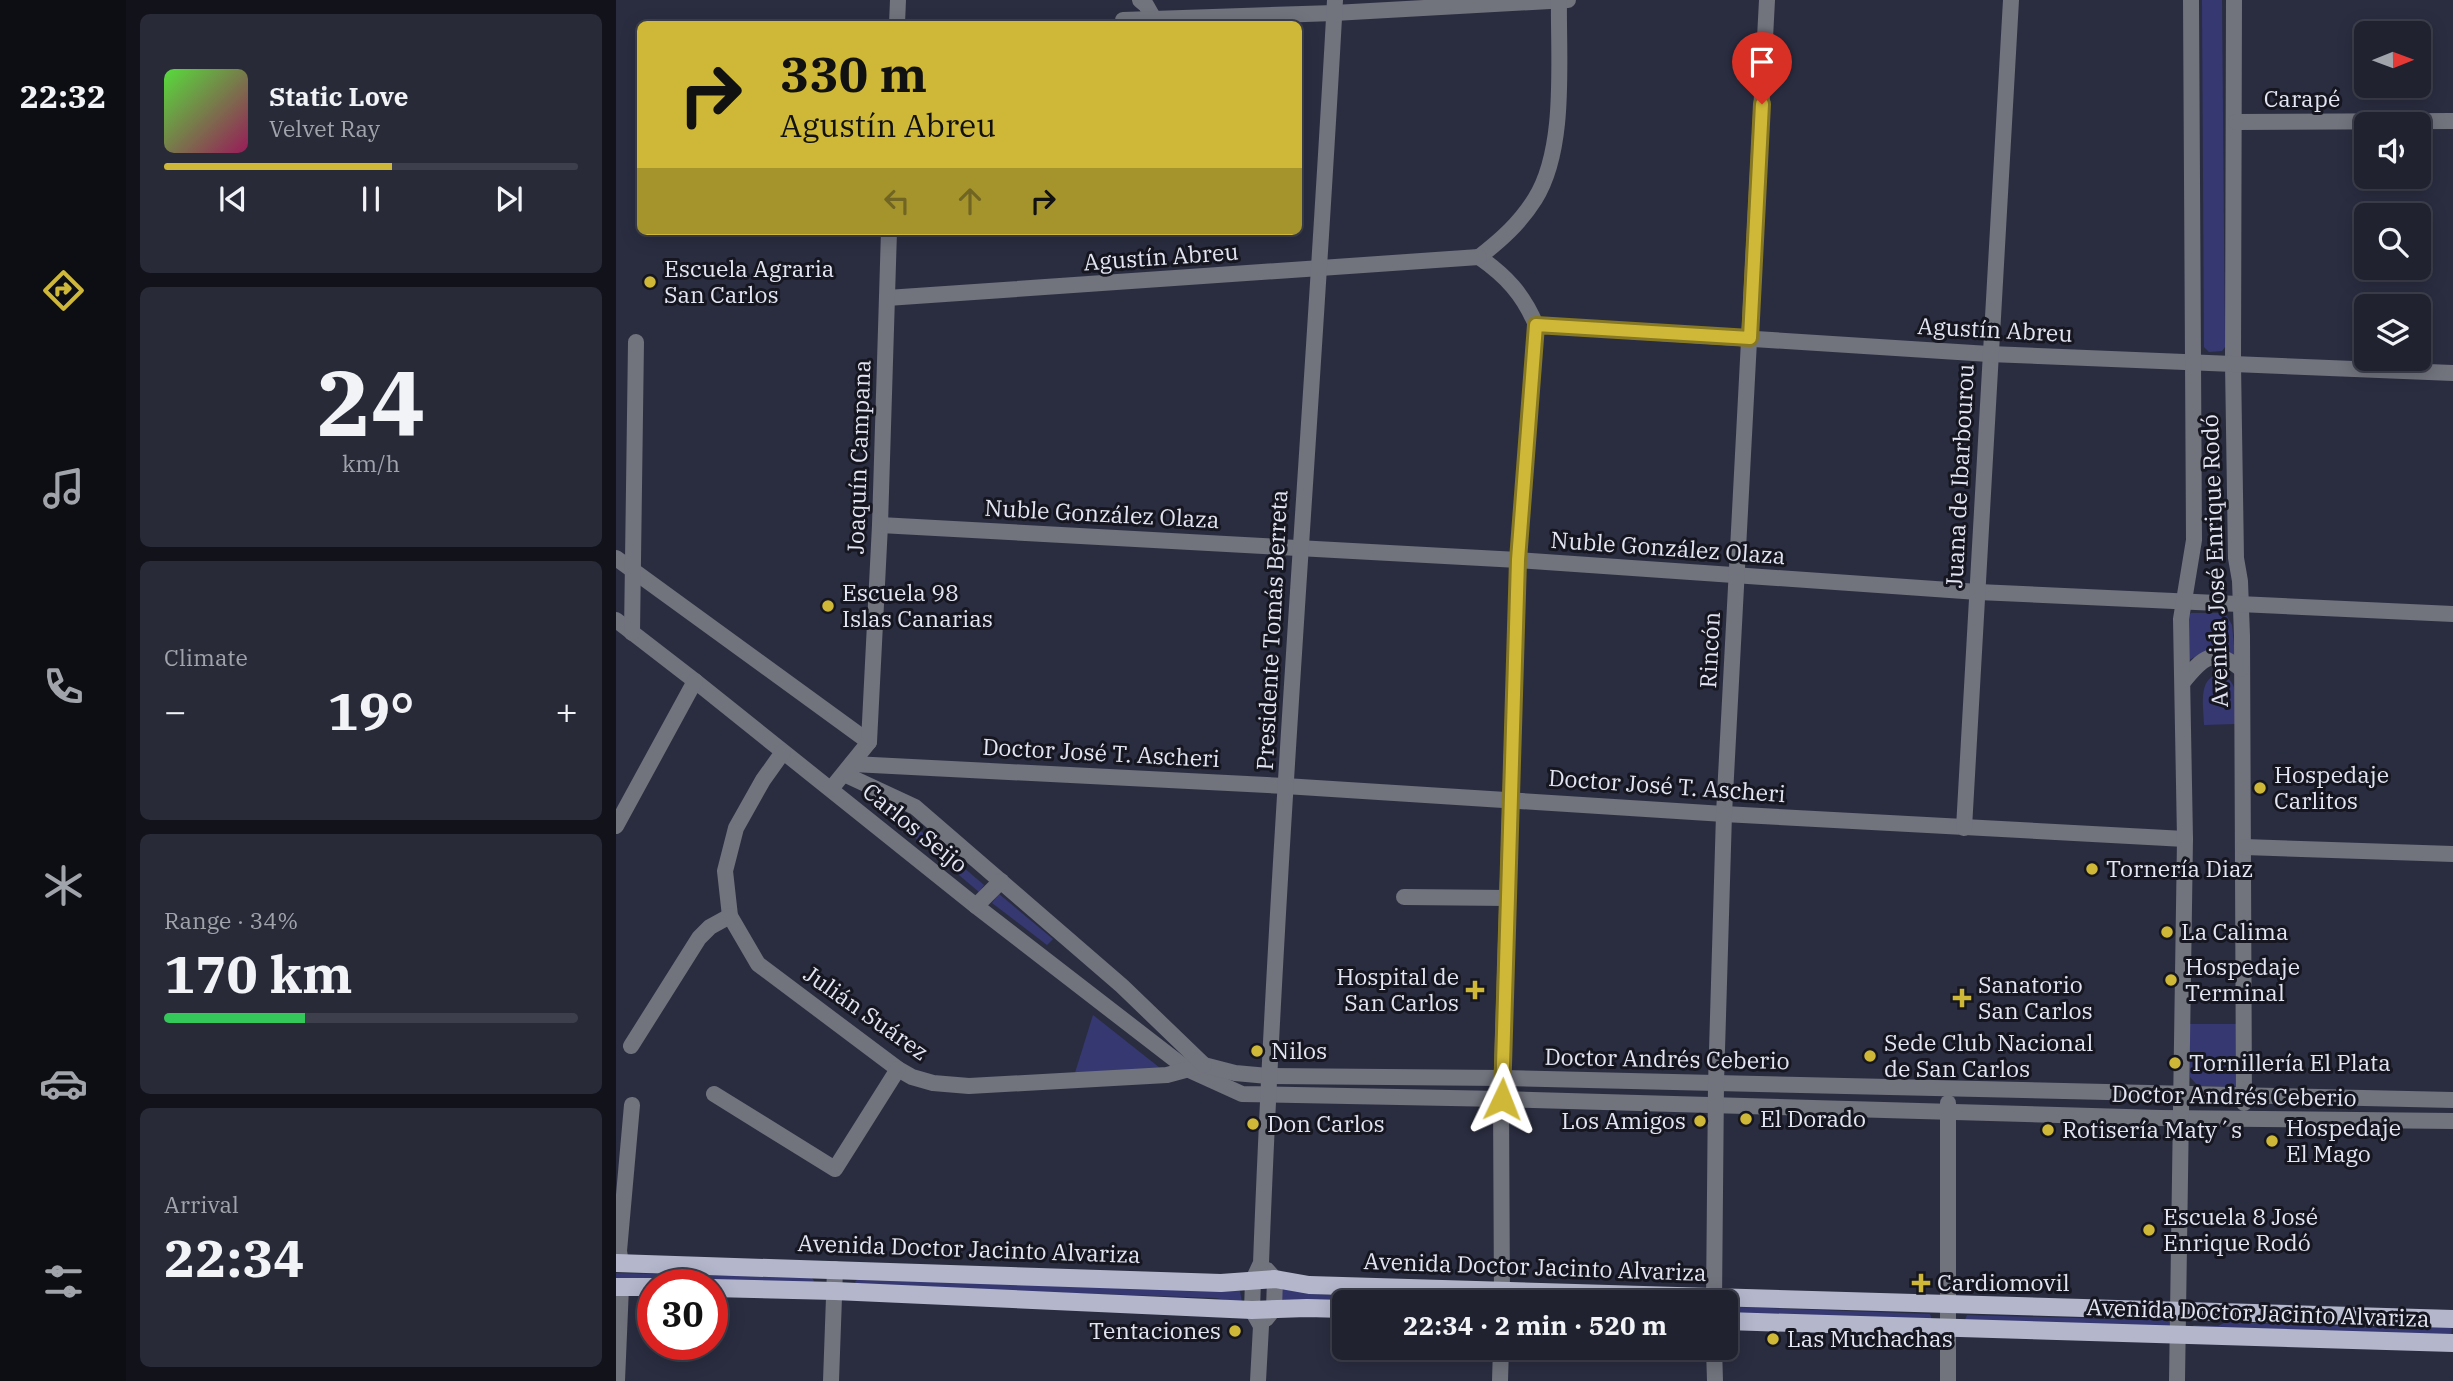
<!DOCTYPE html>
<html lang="en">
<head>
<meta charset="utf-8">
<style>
  :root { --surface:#202230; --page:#282a38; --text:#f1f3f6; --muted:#a2a4ab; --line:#3d3f4c; --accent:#cfb837 }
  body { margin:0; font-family:"IBM Plex Serif",serif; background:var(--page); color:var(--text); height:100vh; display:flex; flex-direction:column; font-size:26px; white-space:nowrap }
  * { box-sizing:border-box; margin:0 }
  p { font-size:23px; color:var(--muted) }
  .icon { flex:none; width:38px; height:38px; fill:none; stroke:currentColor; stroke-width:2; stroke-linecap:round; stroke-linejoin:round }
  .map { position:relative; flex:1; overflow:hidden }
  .panel { display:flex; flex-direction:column; gap:14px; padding:14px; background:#12131a; width:490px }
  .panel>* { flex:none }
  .top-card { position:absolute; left:21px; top:21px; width:665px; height:214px; border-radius:10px; box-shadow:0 4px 18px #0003,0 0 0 2px var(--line); background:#cfb837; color:#111; overflow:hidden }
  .needle { width:46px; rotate:89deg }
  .tools { position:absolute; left:1738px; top:21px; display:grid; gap:14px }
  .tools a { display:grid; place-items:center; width:77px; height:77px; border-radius:10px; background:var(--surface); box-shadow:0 4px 18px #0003,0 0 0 2px var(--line); font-size:35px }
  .speed { position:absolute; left:21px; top:1269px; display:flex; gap:14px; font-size:35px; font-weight:700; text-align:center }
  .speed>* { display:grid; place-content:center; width:91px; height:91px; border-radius:50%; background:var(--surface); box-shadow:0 4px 18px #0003,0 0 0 2px var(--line); line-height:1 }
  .speed .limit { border:10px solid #d22; background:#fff; color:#111 }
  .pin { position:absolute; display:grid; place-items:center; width:60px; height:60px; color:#fff; margin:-72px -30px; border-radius:50% 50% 50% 0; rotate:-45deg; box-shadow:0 0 7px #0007 }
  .pin .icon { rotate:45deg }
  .me { position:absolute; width:77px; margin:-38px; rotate:2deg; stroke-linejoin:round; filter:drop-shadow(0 0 5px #0008) }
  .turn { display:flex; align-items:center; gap:24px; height:147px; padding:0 28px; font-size:32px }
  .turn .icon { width:91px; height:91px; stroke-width:2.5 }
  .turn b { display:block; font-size:49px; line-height:60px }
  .lanes { display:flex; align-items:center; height:66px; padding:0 28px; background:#0003; justify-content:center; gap:35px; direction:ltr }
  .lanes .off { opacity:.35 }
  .big { font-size:52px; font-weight:700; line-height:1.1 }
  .panel .card { flex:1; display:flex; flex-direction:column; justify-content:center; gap:10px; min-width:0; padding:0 24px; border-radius:10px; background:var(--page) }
  .panel .dial { align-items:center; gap:0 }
  .dial b { font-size:91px; line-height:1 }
  .song { display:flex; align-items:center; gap:21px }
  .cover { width:84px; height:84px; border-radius:10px; background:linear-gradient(135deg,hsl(110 70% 55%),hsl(330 70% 35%)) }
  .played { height:7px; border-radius:4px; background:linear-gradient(90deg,var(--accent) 55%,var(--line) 55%) }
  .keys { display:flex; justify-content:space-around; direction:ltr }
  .heat { display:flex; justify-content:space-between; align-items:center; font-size:38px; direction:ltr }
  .charge { height:10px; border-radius:5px; background:linear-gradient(90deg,#34c759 34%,var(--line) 0) }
  .trip { position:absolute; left:716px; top:1290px; width:406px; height:70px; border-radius:10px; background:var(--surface); box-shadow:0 4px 18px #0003,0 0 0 2px var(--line); font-weight:700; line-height:70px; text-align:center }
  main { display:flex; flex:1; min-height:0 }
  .tab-bar { display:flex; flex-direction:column; width:126px; justify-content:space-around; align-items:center; background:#0d0e13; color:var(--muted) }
  .tab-bar .icon { width:49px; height:49px }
  .tab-bar .active { color:var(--accent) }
  .tab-bar b { font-size:32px; color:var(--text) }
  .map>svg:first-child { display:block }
  .green { fill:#363872 }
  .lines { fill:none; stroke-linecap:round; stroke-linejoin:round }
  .minor { stroke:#71737d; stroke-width:16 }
  .major { stroke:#b4b7cc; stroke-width:18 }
  .route-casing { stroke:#877824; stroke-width:18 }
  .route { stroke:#cfb837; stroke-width:12 }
  .poi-dot { fill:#cfb837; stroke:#15161f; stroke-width:2.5 }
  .labels { text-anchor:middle; stroke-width:6; stroke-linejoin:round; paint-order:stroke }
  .street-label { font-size:23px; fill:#e3e5f2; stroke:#15161f }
  .poi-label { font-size:23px; fill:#e3e5f2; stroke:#15161f; text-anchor:start }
</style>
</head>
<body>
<main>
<nav class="tab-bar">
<b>22:32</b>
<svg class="icon active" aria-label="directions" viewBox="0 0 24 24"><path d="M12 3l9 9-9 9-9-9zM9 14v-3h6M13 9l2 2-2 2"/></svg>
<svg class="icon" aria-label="music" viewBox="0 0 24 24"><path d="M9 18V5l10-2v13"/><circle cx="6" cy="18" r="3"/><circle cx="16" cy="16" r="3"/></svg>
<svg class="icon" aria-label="phone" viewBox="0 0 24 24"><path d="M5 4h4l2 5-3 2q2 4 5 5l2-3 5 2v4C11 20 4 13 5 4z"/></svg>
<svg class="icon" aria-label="climate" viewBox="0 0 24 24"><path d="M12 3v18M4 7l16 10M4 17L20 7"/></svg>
<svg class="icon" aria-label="car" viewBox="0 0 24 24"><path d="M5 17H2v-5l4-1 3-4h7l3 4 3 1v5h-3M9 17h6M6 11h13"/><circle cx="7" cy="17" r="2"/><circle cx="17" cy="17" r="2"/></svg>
<svg class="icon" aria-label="filters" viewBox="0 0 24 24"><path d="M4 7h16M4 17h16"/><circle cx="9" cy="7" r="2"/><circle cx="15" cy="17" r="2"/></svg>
</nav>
<section class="panel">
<div class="card">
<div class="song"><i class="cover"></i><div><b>Static Love</b><p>Velvet Ray</p></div></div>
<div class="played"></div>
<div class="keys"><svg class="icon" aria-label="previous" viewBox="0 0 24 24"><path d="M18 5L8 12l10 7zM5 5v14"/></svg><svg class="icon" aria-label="pause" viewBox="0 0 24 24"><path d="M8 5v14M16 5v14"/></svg><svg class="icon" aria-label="next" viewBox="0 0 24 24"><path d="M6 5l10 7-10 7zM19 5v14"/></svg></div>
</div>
<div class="card dial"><b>24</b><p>km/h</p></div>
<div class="card"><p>Climate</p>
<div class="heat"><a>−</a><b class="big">19°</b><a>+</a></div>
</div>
<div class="card"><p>Range · 34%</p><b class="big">170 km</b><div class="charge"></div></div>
<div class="card"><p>Arrival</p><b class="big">22:34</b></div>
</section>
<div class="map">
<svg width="1837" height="1381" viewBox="0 0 1837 1381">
  <rect width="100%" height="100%" fill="#2a2d40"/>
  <g class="green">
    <path d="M1586,0h20l3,347 -3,4 -13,1 -5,-5z"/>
    <path d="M1575,613h34l7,12 3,30c-16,-9 -33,-3 -47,6l-1,-44z"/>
    <path d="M1602,674c24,5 17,32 17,50l-31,1c0,-18 -7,-45 14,-51z"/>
    <path d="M278,808l90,77 -5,7 -92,-78z"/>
    <path d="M383,894l54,45 -6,6 -55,-42z"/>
    <path d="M477,1015l67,53 -86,8z"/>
    <path d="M1574,1024h47v63l-39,-1 -8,-9z"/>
    <path d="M0,1273l196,5 2,3 -2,3 -196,-6z"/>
    <path d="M241,1280l383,11 2,12 -26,-5 -359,-12 -2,-4z"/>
    <path d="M665,1287l28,7 171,5 2,3 -200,-2z"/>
    <path d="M1124,1307l190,7 1,3v2l-192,-5 -1,-4z"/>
    <path d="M1351,1315l176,5 4,-3 24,1 -1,10 -205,-8z"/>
    <path d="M1610,1322l194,7 4,-4 25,1 3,3 -1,8 -256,-9 -2,-3 25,1z"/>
  </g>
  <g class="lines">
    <g class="minor">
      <path d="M524,0l6,5 8,14"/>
      <path d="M1618,0l-1,364 3,194 4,23 2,55 2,467"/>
      <path d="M507,20l211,-7 234,-13"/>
      <path d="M281,24l1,-24"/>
      <path d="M1620,122l217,-1"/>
      <path d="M863,257c27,19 44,37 57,68l-18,235 -17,539 1,203"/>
      <path d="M863,257c22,-17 41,-34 56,-58 32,-51 23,-140 24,-199"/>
      <path d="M271,298l592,-41"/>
      <path d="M920,325l453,29 464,19"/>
      <path d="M264,525l638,35 460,32 475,22"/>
      <path d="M0,558l253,184"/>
      <path d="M0,620l79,61 281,225 211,163 55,25 259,5 660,19 292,3"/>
      <path d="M16,633l4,-291"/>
      <path d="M1567,682c19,-24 31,-36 58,-13"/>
      <path d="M167,752l-20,28 -27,48 -11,43 5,45 28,48 140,105 14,8 21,6 36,3 198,-11 37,-10 31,8 33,3 234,2 951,22"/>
      <path d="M237,764l432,22 439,28 461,25"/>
      <path d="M228,774l71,33 207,179 82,79"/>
      <path d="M215,789l38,-47 11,-217 9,-294"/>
      <path d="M0,826l79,-145"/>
      <path d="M1348,828l47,-828"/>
      <path d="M1628,847l209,7"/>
      <path d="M788,897l104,1"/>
      <path d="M360,906l25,-25"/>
      <path d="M15,1046l68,-108 11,-11 20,-11"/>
      <path d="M98,1094l121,75 63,-100"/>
      <path d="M1332,1103v278"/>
      <path d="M5,1263l-2,-12 13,-146"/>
      <path d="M1098,1302l2,-218 8,-270 43,-814"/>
      <path d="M650,1319l8,-10 1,-30 -8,-9"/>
      <path d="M1098,1348l1,33"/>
      <path d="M1,1381l4,-94"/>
      <path d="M215,1381l4,-112"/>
      <path d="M642,1381l3,-55 -9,-16 1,-30 8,-17c16,-421 51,-842 74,-1263"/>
      <path d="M884,1381l1,-33"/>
      <path d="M1561,1381l8,-542 -4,-220 13,-79 -3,-540"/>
    </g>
    <g class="major">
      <path d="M0,1263l605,20 54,-4 34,6 1144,34"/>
      <path d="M0,1287h37"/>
      <path d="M96,1288l123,3 417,19 55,-2 37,1"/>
      <path d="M1110,1321l727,22"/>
    </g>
  </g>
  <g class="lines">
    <defs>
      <path id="route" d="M886,1099l16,-539 18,-235 214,13 12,-234"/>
    </defs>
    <use href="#route" class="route-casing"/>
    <use href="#route" class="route"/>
  </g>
  <g class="poi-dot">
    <circle cx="34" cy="282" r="7"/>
    <circle cx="212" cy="606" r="7"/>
    <circle cx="1644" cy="788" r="7"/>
    <circle cx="1476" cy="869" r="7"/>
    <circle cx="1551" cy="932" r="7"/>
    <circle cx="1555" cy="980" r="7"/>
    <path d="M855.5 979.5h7v7h7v7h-7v7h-7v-7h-7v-7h7z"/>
    <path d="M1342.5 987.5h7v7h7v7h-7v7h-7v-7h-7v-7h7z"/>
    <circle cx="641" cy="1051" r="7"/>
    <circle cx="1254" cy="1056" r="7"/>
    <circle cx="1559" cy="1063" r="7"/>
    <circle cx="1130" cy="1119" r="7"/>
    <circle cx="1084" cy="1121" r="7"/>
    <circle cx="637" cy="1124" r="7"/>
    <circle cx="1432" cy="1130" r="7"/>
    <circle cx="1656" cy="1141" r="7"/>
    <circle cx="1533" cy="1230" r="7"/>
    <path d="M1301.5 1272.5h7v7h7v7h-7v7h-7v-7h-7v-7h7z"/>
    <circle cx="619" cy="1331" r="7"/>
    <circle cx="1157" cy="1339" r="7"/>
  </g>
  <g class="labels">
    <g class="street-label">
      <text x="1686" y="107">Carapé</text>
      <text transform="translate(545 257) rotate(-4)" y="8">Agustín Abreu</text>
      <text transform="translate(1379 330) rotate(3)" y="8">Agustín Abreu</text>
      <text transform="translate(243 457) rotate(-88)" y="8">Joaquín Campana</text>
      <text transform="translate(1344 476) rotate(-87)" y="8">Juana de Ibarbourou</text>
      <text transform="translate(486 514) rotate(3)" y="8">Nuble González Olaza</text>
      <text transform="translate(1052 548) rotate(4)" y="8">Nuble González Olaza</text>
      <text transform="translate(1599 561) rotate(-92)" y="8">Avenida José Enrique Rodó</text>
      <text transform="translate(656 630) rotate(-87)" y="8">Presidente Tomás Berreta</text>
      <text transform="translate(1094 650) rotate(-87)" y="8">Rincón</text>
      <text transform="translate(485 753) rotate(3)" y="8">Doctor José T. Ascheri</text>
      <text transform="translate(1051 786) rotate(4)" y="8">Doctor José T. Ascheri</text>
      <text transform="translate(299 828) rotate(39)" y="8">Carlos Seijo</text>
      <text transform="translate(250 1013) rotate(35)" y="8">Julián Suárez</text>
      <text transform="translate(1051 1059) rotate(1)" y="8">Doctor Andrés Ceberio</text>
      <text transform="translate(1618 1096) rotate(1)" y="8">Doctor Andrés Ceberio</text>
      <text transform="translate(353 1249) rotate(2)" y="8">Avenida Doctor Jacinto Alvariza</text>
      <text transform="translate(919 1267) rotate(2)" y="8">Avenida Doctor Jacinto Alvariza</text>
      <text transform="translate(1642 1313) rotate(2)" y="8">Avenida Doctor Jacinto Alvariza</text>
    </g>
    <g class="poi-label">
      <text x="48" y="277">Escuela Agraria<tspan x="48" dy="26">San Carlos</tspan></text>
      <text x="226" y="601">Escuela 98<tspan x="226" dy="26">Islas Canarias</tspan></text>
      <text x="1658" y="783">Hospedaje<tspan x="1658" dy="26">Carlitos</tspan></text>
      <text x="1490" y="877">Tornería Diaz</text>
      <text x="1565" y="940">La Calima</text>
      <text x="1569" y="975">Hospedaje<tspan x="1569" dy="26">Terminal</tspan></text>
      <text x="843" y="985" text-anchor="end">Hospital de<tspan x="843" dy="26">San Carlos</tspan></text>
      <text x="1362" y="993">Sanatorio<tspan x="1362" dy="26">San Carlos</tspan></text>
      <text x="1268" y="1051">Sede Club Nacional<tspan x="1268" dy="26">de San Carlos</tspan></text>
      <text x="655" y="1059">Nilos</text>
      <text x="1573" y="1071">Tornillería El Plata</text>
      <text x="1144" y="1127">El Dorado</text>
      <text x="1070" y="1129" text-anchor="end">Los Amigos</text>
      <text x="651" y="1132">Don Carlos</text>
      <text x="1670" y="1136">Hospedaje<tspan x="1670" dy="26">El Mago</tspan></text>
      <text x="1446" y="1138">Rotisería Maty´s</text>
      <text x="1547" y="1225">Escuela 8 José<tspan x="1547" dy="26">Enrique Rodó</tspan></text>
      <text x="1321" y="1291">Cardiomovil</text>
      <text x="605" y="1339" text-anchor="end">Tentaciones</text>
      <text x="1171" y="1347">Las Muchachas</text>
    </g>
  </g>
</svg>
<div class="tools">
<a><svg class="needle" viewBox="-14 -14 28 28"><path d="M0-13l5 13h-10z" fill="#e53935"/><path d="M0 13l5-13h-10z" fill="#a2a4ab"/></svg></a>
<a><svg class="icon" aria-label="sound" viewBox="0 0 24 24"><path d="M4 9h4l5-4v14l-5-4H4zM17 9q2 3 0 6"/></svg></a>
<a><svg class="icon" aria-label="search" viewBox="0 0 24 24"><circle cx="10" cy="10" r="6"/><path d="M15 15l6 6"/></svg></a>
<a><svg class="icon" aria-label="layers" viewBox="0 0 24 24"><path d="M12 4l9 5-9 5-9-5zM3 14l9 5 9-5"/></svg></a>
</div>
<div class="speed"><div class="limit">30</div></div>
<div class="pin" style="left:1146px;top:104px;background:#d93025"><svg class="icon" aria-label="arrive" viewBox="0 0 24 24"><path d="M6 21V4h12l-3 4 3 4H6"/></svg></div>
<svg class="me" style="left:886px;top:1099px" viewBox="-20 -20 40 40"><path d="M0-17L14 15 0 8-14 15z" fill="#cfb837" stroke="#fff" stroke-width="4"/></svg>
<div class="trip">22:34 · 2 min · 520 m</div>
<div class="top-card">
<div class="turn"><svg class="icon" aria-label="right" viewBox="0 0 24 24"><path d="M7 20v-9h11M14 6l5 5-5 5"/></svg><div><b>330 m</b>Agustín Abreu</div></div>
<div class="lanes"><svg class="icon off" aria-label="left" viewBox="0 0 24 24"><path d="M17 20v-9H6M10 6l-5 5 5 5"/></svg><svg class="icon off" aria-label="ahead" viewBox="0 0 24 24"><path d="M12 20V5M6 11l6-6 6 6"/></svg><svg class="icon" aria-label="right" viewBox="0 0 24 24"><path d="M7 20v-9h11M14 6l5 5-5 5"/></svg></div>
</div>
</div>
</main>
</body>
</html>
